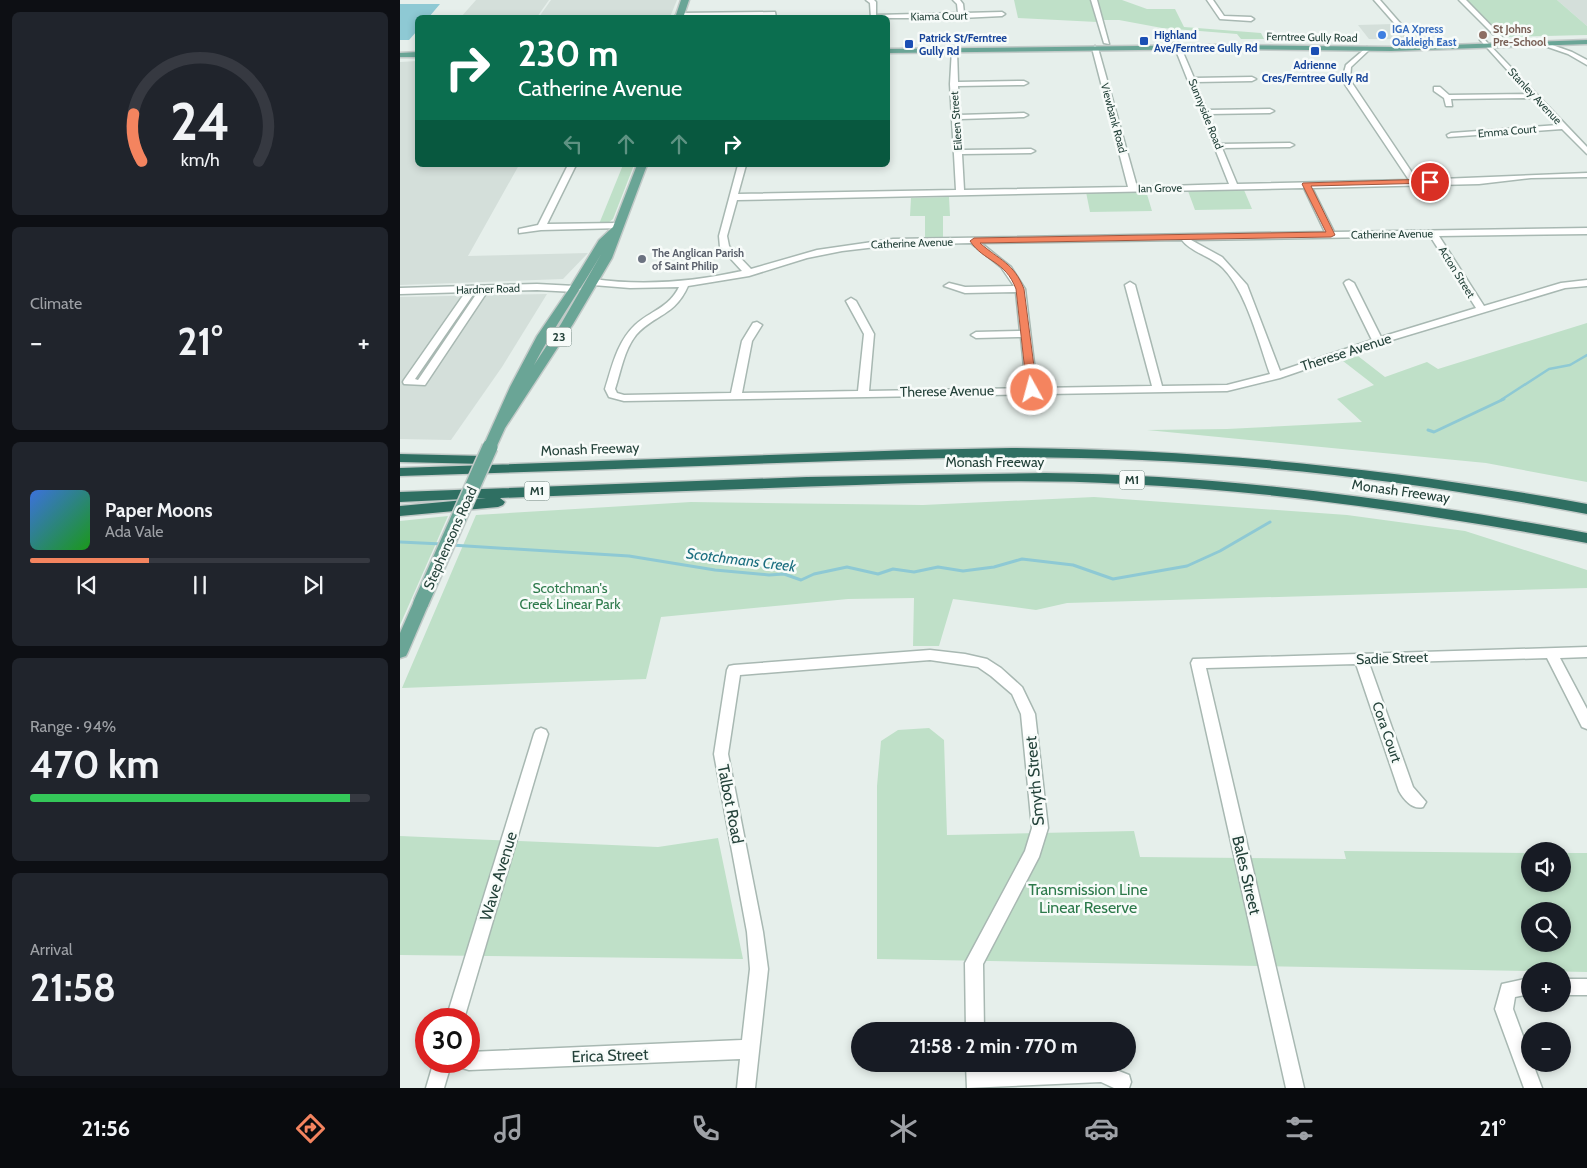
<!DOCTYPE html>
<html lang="en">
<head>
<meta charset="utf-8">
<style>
  :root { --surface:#171b24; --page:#20242c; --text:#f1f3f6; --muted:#9ea1a6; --line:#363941; --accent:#f4845f }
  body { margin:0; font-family:Cabin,sans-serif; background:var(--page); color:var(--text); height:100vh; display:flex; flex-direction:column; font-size:19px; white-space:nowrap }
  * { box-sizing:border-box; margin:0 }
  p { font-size:16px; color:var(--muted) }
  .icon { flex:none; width:28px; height:28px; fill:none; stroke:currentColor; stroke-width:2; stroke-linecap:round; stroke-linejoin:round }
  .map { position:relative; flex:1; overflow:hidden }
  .side { display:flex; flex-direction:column; gap:12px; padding:12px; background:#0d0f14; width:400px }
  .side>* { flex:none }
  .hud { position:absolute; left:15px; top:15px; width:475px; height:152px; border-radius:8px; box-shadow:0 2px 8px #0003; background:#0b6e4f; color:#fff; overflow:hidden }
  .buttons { position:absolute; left:1121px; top:842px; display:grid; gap:10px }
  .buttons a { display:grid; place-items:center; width:50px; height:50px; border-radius:50%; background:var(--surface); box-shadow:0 2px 8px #0003; font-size:25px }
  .speed { position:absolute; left:15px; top:1008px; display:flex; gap:10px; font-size:25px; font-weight:700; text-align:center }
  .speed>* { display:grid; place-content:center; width:65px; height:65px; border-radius:50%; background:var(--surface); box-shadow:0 2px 8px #0003; line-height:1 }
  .speed .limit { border:8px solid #d22; background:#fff; color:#111 }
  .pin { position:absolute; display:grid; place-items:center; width:42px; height:42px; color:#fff; margin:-21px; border:2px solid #fff; border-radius:50%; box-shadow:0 1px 5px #0007 }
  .me { position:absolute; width:55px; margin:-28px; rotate:353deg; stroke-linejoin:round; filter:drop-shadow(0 0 4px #0008) }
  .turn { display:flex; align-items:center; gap:18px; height:105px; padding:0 20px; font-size:22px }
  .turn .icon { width:65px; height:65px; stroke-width:2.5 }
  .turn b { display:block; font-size:35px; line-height:42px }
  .lanes { display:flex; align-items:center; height:48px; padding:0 20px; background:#0003; justify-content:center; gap:25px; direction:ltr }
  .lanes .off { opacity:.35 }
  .big { font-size:38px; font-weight:700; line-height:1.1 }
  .side .card { flex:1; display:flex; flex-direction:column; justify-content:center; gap:8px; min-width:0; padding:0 18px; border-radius:8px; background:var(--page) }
  .side .dial { align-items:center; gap:0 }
  .dial svg { height:130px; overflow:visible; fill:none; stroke:var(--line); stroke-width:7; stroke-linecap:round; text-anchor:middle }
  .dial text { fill:var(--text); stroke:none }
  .song { display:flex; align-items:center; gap:15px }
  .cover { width:60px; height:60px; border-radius:8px; background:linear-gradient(135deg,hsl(220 70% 55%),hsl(120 70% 35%)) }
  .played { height:5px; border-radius:2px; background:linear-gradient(90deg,var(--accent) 35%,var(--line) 35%) }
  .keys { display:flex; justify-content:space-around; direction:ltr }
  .heat { display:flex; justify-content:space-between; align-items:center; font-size:28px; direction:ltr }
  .charge { height:8px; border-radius:4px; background:linear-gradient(90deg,#34c759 94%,var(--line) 0) }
  .trip { position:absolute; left:451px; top:1022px; width:285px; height:50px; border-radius:25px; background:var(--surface); box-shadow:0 2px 8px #0003; font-weight:700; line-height:50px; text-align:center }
  .menu { display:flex; height:80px; justify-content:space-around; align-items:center; background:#090b0e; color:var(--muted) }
  .menu .icon { width:35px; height:35px }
  .menu .selected { color:var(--accent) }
  .menu b { font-size:22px; color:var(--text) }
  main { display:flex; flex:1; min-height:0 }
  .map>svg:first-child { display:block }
  .built { fill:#d4dfda }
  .green { fill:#bfe0c8; fill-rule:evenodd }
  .water { fill:#8ec9d4 }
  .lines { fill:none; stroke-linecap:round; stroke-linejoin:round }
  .stream-far1 { stroke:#8ec9d4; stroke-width:2.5 }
  .stream { stroke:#8ec9d4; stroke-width:3 }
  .minor-casing { stroke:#a8b8b2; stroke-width:3 }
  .tertiary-casing { stroke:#a8b8b2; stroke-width:3 }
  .primary-casing { stroke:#c2cac8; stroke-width:3 }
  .motorway-casing { stroke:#c2cac8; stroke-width:3 }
  .minor { fill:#fff; fill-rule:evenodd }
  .tertiary { fill:#fff; fill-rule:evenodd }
  .primary { fill:#6aa596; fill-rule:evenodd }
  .motorway { fill:#2f6f62; fill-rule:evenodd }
  .primary-bridge-casing { stroke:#c2cac8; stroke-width:18; stroke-linecap:butt }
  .primary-bridge { stroke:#6aa596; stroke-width:15 }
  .route { fill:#f4845f; stroke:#9f563e }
  .shop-dot { fill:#3f7fe0; stroke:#f7fbf9; stroke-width:2 }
  .education-dot { fill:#8d6e63; stroke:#f7fbf9; stroke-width:2 }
  .transit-dot { fill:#1a4fb4; stroke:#f7fbf9; stroke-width:2 }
  .worship-dot { fill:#6b7280; stroke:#f7fbf9; stroke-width:2 }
  .labels { text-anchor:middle; stroke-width:5; stroke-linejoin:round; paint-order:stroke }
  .far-street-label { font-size:11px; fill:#24423a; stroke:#f7fbf9 }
  .far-shop-label { font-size:11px; font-weight:bold; fill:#366cbe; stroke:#f7fbf9; text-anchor:start }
  .far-education-label { font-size:11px; font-weight:bold; fill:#785e54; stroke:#f7fbf9; text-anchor:start }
  .far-transit-label { font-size:11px; font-weight:bold; fill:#164399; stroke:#f7fbf9; text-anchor:start }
  .far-worship-label { font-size:11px; font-weight:bold; fill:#5b616d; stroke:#f7fbf9; text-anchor:start }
  .shield { fill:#f7fbf9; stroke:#637a73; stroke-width:1 }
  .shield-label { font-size:12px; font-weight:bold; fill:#24423a }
  .street-label { font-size:14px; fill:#24423a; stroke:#f7fbf9 }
  .park-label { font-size:14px; fill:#2d7a4b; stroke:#f7fbf9 }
  .water-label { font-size:15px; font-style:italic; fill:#1c6f80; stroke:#f7fbf9 }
  .near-street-label { font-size:16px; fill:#24423a; stroke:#f7fbf9 }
  .near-park-label { font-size:16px; fill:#2d7a4b; stroke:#f7fbf9 }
</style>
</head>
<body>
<main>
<section class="side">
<div class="card dial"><svg viewBox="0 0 100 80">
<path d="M14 69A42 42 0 1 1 86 69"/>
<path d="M14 69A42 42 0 0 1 9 40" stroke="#f4845f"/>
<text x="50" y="56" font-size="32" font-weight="700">24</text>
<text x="50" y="72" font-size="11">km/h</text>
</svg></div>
<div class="card"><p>Climate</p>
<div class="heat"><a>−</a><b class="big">21°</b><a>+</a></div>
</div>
<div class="card">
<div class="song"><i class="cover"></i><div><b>Paper Moons</b><p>Ada Vale</p></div></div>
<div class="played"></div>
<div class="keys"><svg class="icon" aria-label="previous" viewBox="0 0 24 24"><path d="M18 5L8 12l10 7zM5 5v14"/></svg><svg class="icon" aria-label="pause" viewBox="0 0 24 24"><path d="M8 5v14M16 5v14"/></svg><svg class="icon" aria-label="next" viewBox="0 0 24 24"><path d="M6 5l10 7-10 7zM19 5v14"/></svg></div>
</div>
<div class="card"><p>Range · 94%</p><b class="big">470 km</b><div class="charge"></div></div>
<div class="card"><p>Arrival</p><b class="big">21:58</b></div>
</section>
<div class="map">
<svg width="1187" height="1088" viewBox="0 0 1187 1088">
  <rect width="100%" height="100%" fill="#e6efeb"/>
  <g class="built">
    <path d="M76,0h73l-12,17h-76z"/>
    <path d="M151,0h126l-7,17h-131z"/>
    <path d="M1157,0h30v26z"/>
    <path d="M994,24l13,15h-38l-11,-14z"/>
    <path d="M17,61l1,104h101l-51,91 120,-3 -25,26 -163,6v-223z"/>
    <path d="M147,294l-45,73 -51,73 -51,-1v-142z"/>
  </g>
  <g class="green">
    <path d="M614,0h76l7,22 -79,-4z"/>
    <path d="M696,0h26l25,9h28l9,18 77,6 3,6h-23l-4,-5 -75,-6 -43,-8h-16z"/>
    <path d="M1062,0h95l30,26v9l-80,2 -2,-4 -21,-10z"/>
    <path d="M223,165h11l-21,54 -5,4 -9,1z"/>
    <path d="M844,190l8,19 -57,1 -7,-19z"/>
    <path d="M746,191l6,20 -62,1 -4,-20z"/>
    <path d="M549,197l1,19h-7v21h-18v-21h-15l1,-18z"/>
    <path d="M1187,323v159l-101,-19 -339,-33 80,-1 135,-7 -25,-23 37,-14 -31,-24 15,-5 27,21 42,-15 11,7z"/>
    <path d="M694,497l253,18 118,16 122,39v18l-520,15 -31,7 -83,-11 -14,47h-26l1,-48 -66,1 -187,18 -15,62 -244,9 74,-173 215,-13 232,3z"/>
    <path d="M48,516l-48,109v-104z"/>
    <path d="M529,728l15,12 3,95 187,-4 6,26 206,2 -2,-8 186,2v31h32l1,-31h24v119l-710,-13v-173l4,-45 17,-11zM1130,911h32v33h-32z"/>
    <path d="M0,836l258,11 60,-9 25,121 -343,-4z"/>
  </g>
  <path class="water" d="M0,4h40l-11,13 -11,1 -1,13 -8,9h-9z"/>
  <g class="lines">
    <path class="stream-far1" d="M1101,400l48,-31 21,-4 17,-10"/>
    <g class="stream">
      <path d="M1028,430l6,2 70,-33"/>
      <path d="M0,542l42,2"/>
      <path d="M51,545l178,11 86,14 54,5 15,-1 17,6 13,-6 33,-7 31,7 15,-5 21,3 24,-5 25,4 31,-4 28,-8 51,6 40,14 74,-13 33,-15 50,-29"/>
    </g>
    <defs>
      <g id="minor">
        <path d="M466,0h8l2,2v13l82,-2 -1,-9 -4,-4h7l3,4 1,9 38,-1 3,2 -3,2 -41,2h-90l-1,-15z"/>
        <path d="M691,0h6l12,44 -5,-1z"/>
        <path d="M807,0h6l11,16 27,1 3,2 -3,2 -31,-2z"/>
        <path d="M974,0h6l41,47v2h-4z"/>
        <path d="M1059,0h7l42,43v2h-4z"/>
        <path d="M375,12l1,6h-6v-3l-91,2 -3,-2 3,-2z"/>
        <path d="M1083,38l104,109v7l-25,-25 -114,8 -1,-2 4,-2 107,-8 -25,-27 -82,1 1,7h-6l-2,-8 -10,-7v-4h6l9,8 80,-1 -48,-53 -1,-1z"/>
        <path d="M776,41l3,2 15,35 58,-1 4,2 -4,2 -57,1 12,28 63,-1 4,2 -4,2 -62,1 12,30 70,-1 4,2 -4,2 -68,1 15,36 172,-4 -67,-100 4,-15 21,-18 2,1v2l-18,17 -1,13 67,100 170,-7v4l-56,1 -52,6 -167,4 22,44 253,-4v6l-148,2 45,70 77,-23 26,-3v6l-22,2 -183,55 -102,35 -53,13 -603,10 -15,-4 -4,-8c7,-22 12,-47 30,-64 15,-14 34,-17 44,-38l-49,1 -37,-3 -5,-3 5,-3c50,7 100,3 149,-8l-22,-24 -1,-11 19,-71h8l-8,29 218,-4 -6,-106 2,-35 5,1 1,32 66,-1 4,2 -4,2 -66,1 1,29 65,-2 4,2 -4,2 -64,2 2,31 69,-1 4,2 -4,2 -69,1 2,36 164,-3 -36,-139 3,-2 3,2 39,139 92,-3 -56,-141zM904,188l21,44 -432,7 -76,11 -66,19 -22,-23 -2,-10 10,-36zM1030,236l46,72 -95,29 -27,-54 -5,-3 -3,1 -2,2 28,57 -92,31 -33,-86 -25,-28 -31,-17zM782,240c10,13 29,16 41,28 23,23 36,75 47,106l-43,11 -65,1 -27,-101 -5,-3 -5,3 27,101 -115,2 -12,-99 -14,-22 -30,-24zM571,243l30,24 13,19 -49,1 -16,-4 -5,3 21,7 51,-1 4,39 -44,1 -5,3 5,3 45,-1 5,51 -157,3 5,-57 -18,-33 -5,-3 -5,3 18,33 -6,57 -116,2 10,-52 10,-16 -5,-3 -4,1 -11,18 -11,52 -107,2 -7,-2 -2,-4c6,-18 9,-39 21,-54 19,-21 39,-19 52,-49l61,-10 58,-18 35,-7 51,-6z"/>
        <path d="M1141,41l31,11 15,8v5l-19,-11 -29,-10 -1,-1z"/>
        <path d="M168,165h8l-29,59 71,-1 4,3 -1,2 -80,2 -22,3v-4l19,-4z"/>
        <path d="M72,286l5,3 -62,90 3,1 63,-93h6l2,2 -64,96 -21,-1 -1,-2 1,-2 65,-93z"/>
        <path d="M1187,647v10l-27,1 27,51v20l-5,-2 -35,-69 -178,5 44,124 13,15 -3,5c-10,3 -19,-7 -24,-16l-43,-127 -150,4 98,420h-18l-95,-425 2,-4z"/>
        <path d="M530,650l35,4 22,5 14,9 21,19 13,27 13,114 -9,29 -56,107 1,67h-18l-1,-68 60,-112 7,-23 -11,-114 -9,-20 -21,-18 -13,-9 -48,-7 -190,15 -12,79 35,178 5,37 -13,119h-18l3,-29 -271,11 -7,-2 -2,-7h9v-9l273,-12 8,-71 -3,-37 -33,-178 13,-84 2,-4 5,-1z"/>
        <path d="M141,728l5,2 2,4 -84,285h-18l88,-285 2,-4z"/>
        <path d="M1130,978v16l-15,3 -2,12 17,46v9h3l9,24h-18l-29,-79 7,-25z"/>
        <rect x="1162" y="979" width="25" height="16"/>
        <path d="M34,1061h18l-8,27h-18z"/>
        <path d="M566,1064h18v4l117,-4 28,11 2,7 -2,6h-15l-13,-6 -134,6z"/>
      </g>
      <path id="tertiary" d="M137,284l38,2 6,3 -6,3 -38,-2 -137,4v-6z"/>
      <g id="primary">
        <path d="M281,0h8l-6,18h-8z"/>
        <path d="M1187,40v4l-196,7 -172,-2 -331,4v-4l331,-4 172,2z"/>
        <path d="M18,52v5h-18v-4z"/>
        <path d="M237,165h10l-35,93 -39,66 -68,104 -10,22h-10l-2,-3 27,-60 27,-51 32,-47 30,-49 14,-13zM203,251l-42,73 -27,41c21,-40 47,-76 69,-114z"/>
        <path d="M21,597l6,2 2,4 -21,49 -2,4 -6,2v-25l15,-34z"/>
      </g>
      <g id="motorway">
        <path d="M611,448c194,1 385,21 576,56v10c-147,-28 -295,-48 -445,-54 -122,-6 -244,-1 -365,3 -126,5 -251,9 -377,13v-8l513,-18z"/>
        <path d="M0,454l84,2 5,1 2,3 -2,3 -5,1 -84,-2z"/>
        <path d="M645,473c182,2 362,27 542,60v10c-153,-28 -307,-52 -462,-59 -89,-5 -179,-2 -269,1 -118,4 -237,8 -356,13l5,4 -2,3 -5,2 -98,9v-10l86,-8 -86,4v-10l407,-15z"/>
      </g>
    </defs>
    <use href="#minor" class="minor-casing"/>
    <use href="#tertiary" class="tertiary-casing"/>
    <use href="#primary" class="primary-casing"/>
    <use href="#motorway" class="motorway-casing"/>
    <use href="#minor" class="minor"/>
    <use href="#tertiary" class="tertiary"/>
    <use href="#primary" class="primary"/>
    <use href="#motorway" class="motorway"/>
    <defs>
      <path id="primary-bridge" d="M21,603l69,-156"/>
    </defs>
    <use href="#primary-bridge" class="primary-bridge-casing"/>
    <use href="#primary-bridge" class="primary-bridge"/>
  </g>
  <path class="route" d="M1030,179l3,1v3l-122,3 24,49 -4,2 -351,6c19,17 34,20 44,46l13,101 -5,3 -5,-3 -11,-101c-11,-29 -32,-27 -46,-48l4,-3 352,-6 -24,-48 1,-1z"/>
  <circle class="shop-dot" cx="982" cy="35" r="5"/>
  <circle class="education-dot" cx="1083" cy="35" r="5"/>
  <g class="transit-dot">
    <rect x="739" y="36" width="10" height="10" rx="2.5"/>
    <rect x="504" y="39" width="10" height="10" rx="2.5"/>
    <rect x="910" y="46" width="10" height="10" rx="2.5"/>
  </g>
  <circle class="worship-dot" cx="242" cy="259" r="5"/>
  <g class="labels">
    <g class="far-street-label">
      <text transform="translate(539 16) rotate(-1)" y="4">Kiama Court</text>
      <text transform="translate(912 37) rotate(1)" y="4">Ferntree Gully Road</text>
      <text transform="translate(1135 96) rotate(47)" y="4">Stanley Avenue</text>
      <text transform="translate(806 114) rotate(68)" y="4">Sunnyside Road</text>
      <text transform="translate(714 118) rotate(75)" y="4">Viewbank Road</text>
      <text transform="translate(556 121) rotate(-94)" y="4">Eileen Street</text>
      <text transform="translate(1107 131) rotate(-5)" y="4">Emma Court</text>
      <text transform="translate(760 188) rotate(-1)" y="4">Ian Grove</text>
      <text transform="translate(992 234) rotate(-1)" y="4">Catherine Avenue</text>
      <text transform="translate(512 243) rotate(-2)" y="4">Catherine Avenue</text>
      <text transform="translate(1057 272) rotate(58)" y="4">Acton Street</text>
      <text transform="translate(88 289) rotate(-2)" y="4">Hardner Road</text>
    </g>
    <g class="far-shop-label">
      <text x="992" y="33">IGA Xpress<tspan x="992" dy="13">Oakleigh East</tspan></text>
    </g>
    <g class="far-education-label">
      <text x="1093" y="33">St Johns<tspan x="1093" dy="13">Pre-School</tspan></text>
    </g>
    <g class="far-transit-label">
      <text x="754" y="39">Highland<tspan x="754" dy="13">Ave/Ferntree Gully Rd</tspan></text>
      <text x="519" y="42">Patrick St/Ferntree<tspan x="519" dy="13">Gully Rd</tspan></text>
      <text x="915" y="69" text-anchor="middle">Adrienne<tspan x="915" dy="13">Cres/Ferntree Gully Rd</tspan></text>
    </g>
    <g class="far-worship-label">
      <text x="252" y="257">The Anglican Parish<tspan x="252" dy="13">of Saint Philip</tspan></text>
    </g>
    <g class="shield">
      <rect x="146.5" y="327.5" width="25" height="19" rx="4"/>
      <rect x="719.5" y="470.5" width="25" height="19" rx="4"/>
      <rect x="124.5" y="481.5" width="25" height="19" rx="4"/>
    </g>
    <g class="shield-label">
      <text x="159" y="341">23</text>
      <text x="732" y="484">M1</text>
      <text x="137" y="495">M1</text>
    </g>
    <g class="street-label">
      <text transform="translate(946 352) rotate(-18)" y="5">Therese Avenue</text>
      <text transform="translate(547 391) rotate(-1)" y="5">Therese Avenue</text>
      <text transform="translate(190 449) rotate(-2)" y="5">Monash Freeway</text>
      <text x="595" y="467">Monash Freeway</text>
      <text transform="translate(1001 491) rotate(8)" y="5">Monash Freeway</text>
      <text transform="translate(50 538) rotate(-66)" y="5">Stephensons Road</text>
      <text transform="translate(992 658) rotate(-2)" y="5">Sadie Street</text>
      <text transform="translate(987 732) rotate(71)" y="5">Cora Court</text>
    </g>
    <g class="park-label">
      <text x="170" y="593">Scotchman's<tspan x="170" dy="16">Creek Linear Park</tspan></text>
    </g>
    <g class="water-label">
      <text transform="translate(341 560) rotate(7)" y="5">Scotchmans Creek</text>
    </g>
    <g class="near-street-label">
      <text transform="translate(634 781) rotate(-95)" y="6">Smyth Street</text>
      <text transform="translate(331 804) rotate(79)" y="6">Talbot Road</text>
      <text transform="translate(847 875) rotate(77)" y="6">Bales Street</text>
      <text transform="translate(98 876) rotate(-73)" y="6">Wave Avenue</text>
      <text transform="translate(210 1055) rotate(-2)" y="6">Erica Street</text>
    </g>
    <g class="near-park-label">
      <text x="688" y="895">Transmission Line<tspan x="688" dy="18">Linear Reserve</tspan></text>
    </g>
  </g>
</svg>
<div class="buttons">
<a><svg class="icon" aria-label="sound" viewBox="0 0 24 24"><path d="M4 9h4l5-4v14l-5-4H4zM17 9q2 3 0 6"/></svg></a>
<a><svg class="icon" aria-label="search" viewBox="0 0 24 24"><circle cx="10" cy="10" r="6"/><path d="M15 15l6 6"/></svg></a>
<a>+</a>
<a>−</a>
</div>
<div class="speed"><div class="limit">30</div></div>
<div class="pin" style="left:1030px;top:182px;background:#d93025"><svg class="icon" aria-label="arrive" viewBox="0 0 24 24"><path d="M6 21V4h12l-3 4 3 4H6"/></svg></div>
<svg class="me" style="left:632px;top:390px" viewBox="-20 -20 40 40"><circle r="17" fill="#f4845f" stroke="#fff" stroke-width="3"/><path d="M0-11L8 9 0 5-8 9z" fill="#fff"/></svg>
<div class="trip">21:58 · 2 min · 770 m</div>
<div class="hud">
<div class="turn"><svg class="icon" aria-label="right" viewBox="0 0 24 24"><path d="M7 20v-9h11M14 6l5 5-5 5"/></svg><div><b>230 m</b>Catherine Avenue</div></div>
<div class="lanes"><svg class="icon off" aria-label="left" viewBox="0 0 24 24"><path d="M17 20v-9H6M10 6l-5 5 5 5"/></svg><svg class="icon off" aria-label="ahead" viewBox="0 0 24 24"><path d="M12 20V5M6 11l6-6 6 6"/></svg><svg class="icon off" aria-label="ahead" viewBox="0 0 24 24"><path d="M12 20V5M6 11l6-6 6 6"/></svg><svg class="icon" aria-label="right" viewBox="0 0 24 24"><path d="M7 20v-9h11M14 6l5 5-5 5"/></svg></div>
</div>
</div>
</main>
<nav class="menu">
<b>21:56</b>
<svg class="icon selected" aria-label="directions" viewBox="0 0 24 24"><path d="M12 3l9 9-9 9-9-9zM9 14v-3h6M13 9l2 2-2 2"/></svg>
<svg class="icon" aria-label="music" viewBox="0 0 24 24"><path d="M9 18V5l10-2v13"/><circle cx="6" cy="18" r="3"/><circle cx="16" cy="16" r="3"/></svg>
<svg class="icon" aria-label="phone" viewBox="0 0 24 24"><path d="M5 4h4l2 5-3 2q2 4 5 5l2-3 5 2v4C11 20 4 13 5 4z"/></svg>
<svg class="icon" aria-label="climate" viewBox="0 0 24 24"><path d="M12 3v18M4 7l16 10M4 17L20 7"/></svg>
<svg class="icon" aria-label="car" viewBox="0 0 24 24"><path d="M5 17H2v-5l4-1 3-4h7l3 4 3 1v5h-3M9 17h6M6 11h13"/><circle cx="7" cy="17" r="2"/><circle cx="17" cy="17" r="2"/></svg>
<svg class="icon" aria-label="filters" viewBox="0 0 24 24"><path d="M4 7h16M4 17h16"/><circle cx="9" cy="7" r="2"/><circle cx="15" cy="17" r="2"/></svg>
<b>21°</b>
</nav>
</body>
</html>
